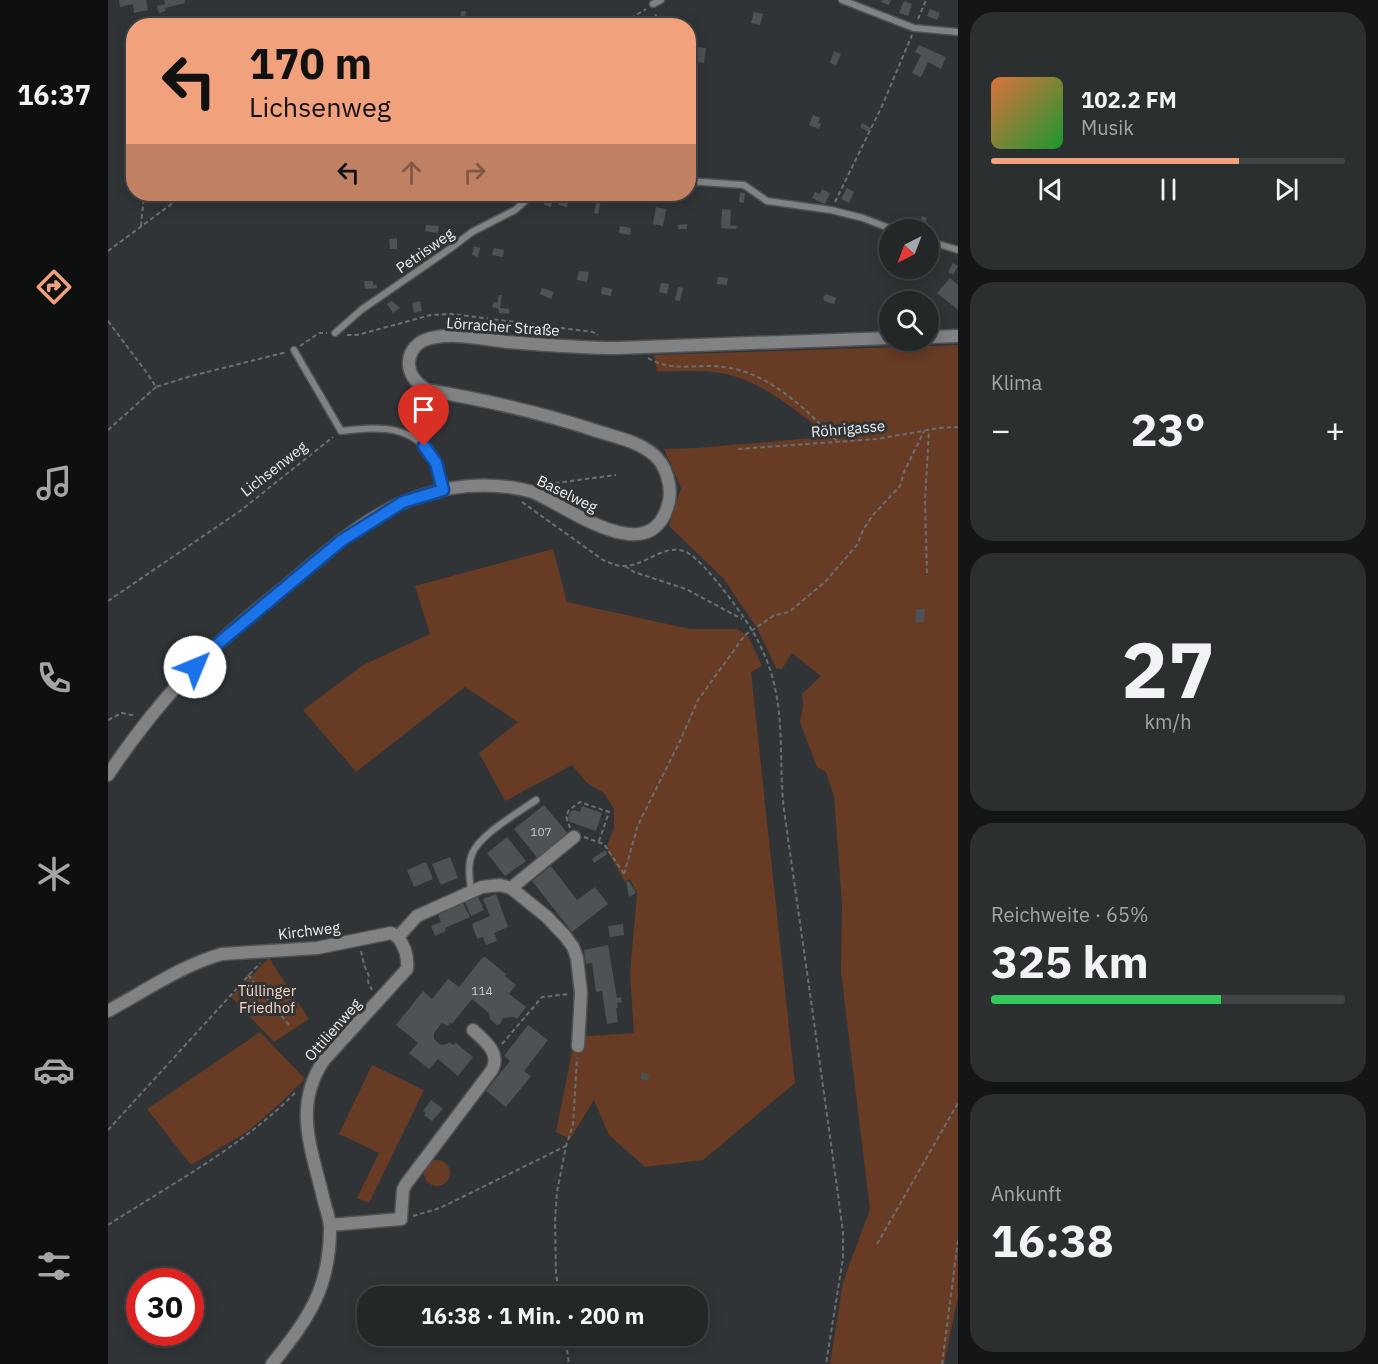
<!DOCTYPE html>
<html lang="de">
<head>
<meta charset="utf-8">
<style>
  :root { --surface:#242728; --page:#2c2f30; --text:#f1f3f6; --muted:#a3a5a8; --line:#414445; --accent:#f1a17b }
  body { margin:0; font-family:"IBM Plex Sans",sans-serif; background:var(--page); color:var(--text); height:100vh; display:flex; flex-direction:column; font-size:22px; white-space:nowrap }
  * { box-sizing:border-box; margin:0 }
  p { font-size:20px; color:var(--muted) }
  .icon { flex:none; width:33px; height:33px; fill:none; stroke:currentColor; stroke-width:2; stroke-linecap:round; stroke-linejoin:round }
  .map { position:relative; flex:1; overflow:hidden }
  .panel { display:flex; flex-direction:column; gap:12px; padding:12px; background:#141516; width:420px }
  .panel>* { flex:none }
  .guide { position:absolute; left:18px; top:18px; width:570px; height:183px; border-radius:24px; box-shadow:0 3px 15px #0003,0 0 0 2px var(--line); background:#f1a17b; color:#111; overflow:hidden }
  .needle { width:39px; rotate:222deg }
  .controls { position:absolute; left:771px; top:219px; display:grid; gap:12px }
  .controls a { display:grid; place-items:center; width:60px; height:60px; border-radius:50%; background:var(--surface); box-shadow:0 3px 15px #0003,0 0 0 2px var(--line); font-size:30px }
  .speed { position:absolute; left:18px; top:1268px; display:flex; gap:12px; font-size:30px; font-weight:700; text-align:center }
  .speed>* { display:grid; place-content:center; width:78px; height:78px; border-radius:50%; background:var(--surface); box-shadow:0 3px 15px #0003,0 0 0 2px var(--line); line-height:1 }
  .speed .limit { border:9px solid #d22; background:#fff; color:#111 }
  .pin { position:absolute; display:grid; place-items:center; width:51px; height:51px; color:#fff; margin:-62px -26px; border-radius:50% 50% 50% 0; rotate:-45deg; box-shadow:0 0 6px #0007 }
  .pin .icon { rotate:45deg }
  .me { position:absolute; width:66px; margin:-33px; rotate:45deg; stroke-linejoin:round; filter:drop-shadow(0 0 4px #0008) }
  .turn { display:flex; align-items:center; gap:21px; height:126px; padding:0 24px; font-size:27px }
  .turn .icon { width:78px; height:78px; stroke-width:2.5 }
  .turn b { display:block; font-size:42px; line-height:51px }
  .lanes { display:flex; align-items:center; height:57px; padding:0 24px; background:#0003; justify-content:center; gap:30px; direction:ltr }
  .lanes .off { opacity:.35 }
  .big { font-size:45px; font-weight:700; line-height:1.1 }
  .panel .widget { flex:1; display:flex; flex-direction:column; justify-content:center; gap:9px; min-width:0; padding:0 21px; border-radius:24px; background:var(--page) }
  .panel .dial { align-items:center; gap:0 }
  .dial b { font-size:78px; line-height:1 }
  .song { display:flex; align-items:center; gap:18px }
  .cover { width:72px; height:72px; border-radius:9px; background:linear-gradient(135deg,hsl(20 70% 55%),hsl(130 70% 35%)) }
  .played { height:6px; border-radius:3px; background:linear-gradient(90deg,var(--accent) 70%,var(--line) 70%) }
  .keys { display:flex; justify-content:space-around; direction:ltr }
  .heat { display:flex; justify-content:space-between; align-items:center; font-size:33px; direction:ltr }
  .charge { height:9px; border-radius:4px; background:linear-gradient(90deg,#34c759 65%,var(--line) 0) }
  .trip { position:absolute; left:249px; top:1286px; width:351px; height:60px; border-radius:24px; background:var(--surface); box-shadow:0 3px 15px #0003,0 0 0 2px var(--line); font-weight:700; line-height:60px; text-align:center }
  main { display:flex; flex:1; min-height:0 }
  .menu { display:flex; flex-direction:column; width:108px; justify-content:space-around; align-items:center; background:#0e1010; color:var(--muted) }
  .menu .icon { width:42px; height:42px }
  .menu .current { color:var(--accent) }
  .menu b { font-size:27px; color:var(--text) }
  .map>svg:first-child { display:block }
  .green { fill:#683b25 }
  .building { fill:#4d5255 }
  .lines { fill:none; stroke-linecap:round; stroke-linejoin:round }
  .service-casing { stroke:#4f5254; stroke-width:9 }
  .minor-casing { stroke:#4f5254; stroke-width:15 }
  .path { stroke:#6b6f71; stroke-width:2; stroke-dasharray:4.5 3; stroke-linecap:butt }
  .service { stroke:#808283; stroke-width:6 }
  .minor { stroke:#808283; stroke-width:12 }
  .route-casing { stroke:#114b97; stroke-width:15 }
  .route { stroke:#1a73e8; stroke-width:10 }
  .labels { text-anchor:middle; stroke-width:6; stroke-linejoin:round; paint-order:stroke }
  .number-label { font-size:12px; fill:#c6cacc }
  .street-label { font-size:15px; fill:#eff2f3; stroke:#303436 }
  .park-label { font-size:15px; fill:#fbd5c3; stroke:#303436 }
</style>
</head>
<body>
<main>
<nav class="menu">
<b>16:37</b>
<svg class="icon current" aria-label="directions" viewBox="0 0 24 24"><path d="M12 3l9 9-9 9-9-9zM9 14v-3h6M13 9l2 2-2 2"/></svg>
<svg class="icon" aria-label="music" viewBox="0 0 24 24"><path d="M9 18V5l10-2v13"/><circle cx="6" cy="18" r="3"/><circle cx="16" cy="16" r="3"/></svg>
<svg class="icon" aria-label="phone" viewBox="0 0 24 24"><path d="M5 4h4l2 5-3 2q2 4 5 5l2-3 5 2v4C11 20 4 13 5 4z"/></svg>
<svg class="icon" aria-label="climate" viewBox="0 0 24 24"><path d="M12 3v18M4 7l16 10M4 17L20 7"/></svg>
<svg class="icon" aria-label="car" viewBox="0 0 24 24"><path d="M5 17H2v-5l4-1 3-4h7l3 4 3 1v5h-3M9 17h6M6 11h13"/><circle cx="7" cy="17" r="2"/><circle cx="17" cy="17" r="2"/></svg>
<svg class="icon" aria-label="filters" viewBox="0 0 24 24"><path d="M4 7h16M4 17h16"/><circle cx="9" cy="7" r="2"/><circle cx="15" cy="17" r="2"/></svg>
</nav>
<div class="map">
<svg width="850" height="1364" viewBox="0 0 850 1364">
  <rect width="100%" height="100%" fill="#303436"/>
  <g class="green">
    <path d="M850,345v951l-14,68h-114l13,-82 27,-73 -29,-237 1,-68 -8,-108 -8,-24 -9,-5 -17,-45 3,-17 -1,-11 19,-18 -29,-23 -10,16 -6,-1 -19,-40 -34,-50 -54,-52 12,-38 -17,-39 33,-1 116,-10 8,-9c-32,-23 -66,-53 -107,-57 -19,-2 -38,0 -57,-1l-3,-16z"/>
    <path d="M445,549l14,53 123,27h47l11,7 14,30 -11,6 44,411 -92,77 -58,7 -36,-32 -15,-35 -24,39 -14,-7 19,-95 59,-4 -4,-59 7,-81 -7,-14 -5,3 -19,-34 8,-20v-19l-10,-16 -17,-10 -15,-18 -67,36 -26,-48 39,-31 -53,-35 -109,85 -53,-62 60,-45 67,-31 -15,-48z"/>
    <path d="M161,958l40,61 -35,23 -43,-45z"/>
    <path d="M152,1032l45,47 -28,27 -30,26 -56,33 -44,-56z"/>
    <path d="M264,1065l52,25 -55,113 -12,-5 22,-45 -40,-19z"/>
    <circle cx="329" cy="1173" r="13"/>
  </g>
  <g class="building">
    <path d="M12,0h26l2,10 -14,3 -1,-9 -13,3 -1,-6z"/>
    <path d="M56,0h21v3l-20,5 1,3 -7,2 -2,-7 8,-2z"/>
    <path d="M774,0h9l-2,5 -8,-3z"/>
    <path d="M796,1l8,3 -4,12 -9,-3z"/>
    <path d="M822,9l10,4 -3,7 -10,-4z"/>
    <path d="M353,11h5l-1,8h-4z"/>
    <path d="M646,12l9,2 -3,11 -9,-2z"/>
    <path d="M811,45l27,12 -5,12 -13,-7 -7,15 -9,-4 9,-18 -6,-3z"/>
    <path d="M587,47l11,1 -2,15 -11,-2v-2l-2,-1v-2h2z"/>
    <path d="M726,51l7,3 -5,11 -6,-2z"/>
    <path d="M705,115l7,3 -2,5 3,1 -2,5 -10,-4z"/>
    <path d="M754,123l9,5 -2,4 -9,-5z"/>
    <path d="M739,188l7,4 -5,11 -8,-4z"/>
    <path d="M714,189l8,4 -5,11 -13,-6 3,-6 5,2z"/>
    <path d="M632,192l5,1 -1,10 -5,-1z"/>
    <path d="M439,194l7,2 -3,11 -7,-2z"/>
    <path d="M453,194h9l-3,13 -9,-2z"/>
    <path d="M489,199l4,1 -3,14 -4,-1z"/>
    <path d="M548,207l10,2 -3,17 -10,-2z"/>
    <path d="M614,209l9,1 -1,15 7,1 -1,3 -15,-1z"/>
    <path d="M814,216l5,2 -2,6 -5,-2z"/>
    <path d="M579,224v5h-9v-4z"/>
    <path d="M318,225l13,1 -1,7 -13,-2z"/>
    <path d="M512,226l11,2 -1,7 -11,-2z"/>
    <path d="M289,238v11h-7l-1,-10z"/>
    <path d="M366,246l6,2 -2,9 -6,-2z"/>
    <path d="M386,248l10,2 -1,7 -11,-2z"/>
    <path d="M845,263l5,3 -5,9 -5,-3z"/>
    <path d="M471,271l10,1 -2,10 -10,-2z"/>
    <path d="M610,277l10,1 -1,7 -10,-1z"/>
    <path d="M842,278l8,7v25l-21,-17z"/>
    <path d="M256,281h9v4h4v3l-12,1z"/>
    <path d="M553,283l8,1 -2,10 -8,-2z"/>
    <path d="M494,287l10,2 -1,7 -10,-2z"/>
    <path d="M570,287l5,1 -3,13 -5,-1z"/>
    <path d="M434,288l12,4 -3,7 -11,-5z"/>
    <path d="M719,294l9,4 -2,6 -10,-3 -1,-4z"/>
    <path d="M391,295h3l-2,13 9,1v5l-10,-1v-4l-7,-2 2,-5 3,1z"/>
    <path d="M284,301l8,7 -7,5 -6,-9z"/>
    <path d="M312,301l2,10 -8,2 -2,-10z"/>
    <path d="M808,609h9l-1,13h-9z"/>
    <path d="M436,805l25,30 -30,25 -25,-31z"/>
    <path d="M474,806l20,7 -6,18 -26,-9 -2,-4 2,-6 5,-2 5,2z"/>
    <path d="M399,837l19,24 -21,15 -18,-23z"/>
    <path d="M497,850l2,4 -13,9 -2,-4z"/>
    <path d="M342,857l8,21 -17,7 -9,-21z"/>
    <path d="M318,862l7,17 -19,8 -7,-17z"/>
    <path d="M443,866l26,34 18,-13 13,17 -36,28 -40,-51z"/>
    <path d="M521,881l7,12 -7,4 -3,-15z"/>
    <path d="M388,894l12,33 -14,6 3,8 -11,4 -3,-8 -6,2 -5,-15 18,-8 -7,-17z"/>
    <path d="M370,897l6,13 -13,6 -6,-14z"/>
    <path d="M355,903l7,14 -25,11 1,3 -11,5 -4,-10 10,-4 -3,-7z"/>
    <path d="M515,924l1,11 -14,2 -2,-11z"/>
    <path d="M500,945l9,53 4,-1 1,5 -5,1 1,5h-2l2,14 -11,2 -5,-33 -6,1 -4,-29 -6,1 -2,-14z"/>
    <path d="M377,957l21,17 -1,2 11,9 -7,9 17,13 -9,12 -3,-2 -11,1 -3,6 -3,1 -7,-6 -1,-6 -17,-14 -20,25 -1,-2 -3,4 -6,-3 -8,10v6l7,6 6,-1 2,-2 4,3 3,-2 17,14 -15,19 -20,-17 -9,10 -20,-16 9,-10 -22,-18 27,-34 9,8 16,-20 11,8 23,-29z"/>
    <path d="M420,1025l20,15 -24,31 7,5 -25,31 -20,-16 24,-30 -6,-5z"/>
    <path d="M534,1072l7,3 -2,6 -7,-3z"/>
    <path d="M323,1100l12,9 -11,12 -8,-6 2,-2 -3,-2z"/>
  </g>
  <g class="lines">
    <defs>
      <g id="service">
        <path d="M734,0l72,28 44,4"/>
        <path d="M545,4l8,-4"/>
        <path d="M580,181l56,4 23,16 64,9 32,8 31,12"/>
        <path d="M820,241l30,9"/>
        <path d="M227,333l26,-23 90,-62 21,-16 43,-22 18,-16"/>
        <path d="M186,350l47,81c37,-5 74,-7 95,31 4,8 5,19 7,28"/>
        <path d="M363,891c-1,-12 -4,-25 1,-37 8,-20 46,-41 64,-54"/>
      </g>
      <g id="minor">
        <path d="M820,337l30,-1"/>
        <path d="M0,775c32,-48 69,-93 111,-132 23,-22 49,-42 73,-62 34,-29 70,-61 112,-79 40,-17 86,-22 129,-10 37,16 120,81 136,9 3,-15 -3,-36 -15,-46 -15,-13 -35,-17 -54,-23 -57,-19 -114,-32 -173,-42 -9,-6 -17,-13 -18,-25 -1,-11 6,-21 16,-25 24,-9 57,-1 82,2 37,3 73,6 110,6l273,-10"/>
        <path d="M403,888l63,-51"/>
        <path d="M290,937l19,-21 65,-29 18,-2 11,3 36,29 18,19 8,11 4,11 4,35 -3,53"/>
        <path d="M0,1011c37,-20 74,-46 114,-57l95,-6 74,-15 7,4"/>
        <path d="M222,1225l71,-6 2,-29 3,-6 86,-114c9,-17 -7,-29 -19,-40"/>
        <path d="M164,1364c36,-45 58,-75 58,-136 0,-10 -5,-21 -7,-31 -12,-50 -30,-91 1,-137l83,-91c1,-14 -2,-21 -9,-32"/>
      </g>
    </defs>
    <use href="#service" class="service-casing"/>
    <use href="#minor" class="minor-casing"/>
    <g class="path">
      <path d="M810,19l8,-19"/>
      <path d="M510,26l28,-17"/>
      <path d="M547,26l1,-13"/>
      <path d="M727,202l47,-96 30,-71"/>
      <path d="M33,226l3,-32"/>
      <path d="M0,251l77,-57"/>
      <path d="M0,321l39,52 9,14 35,-11 96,-24"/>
      <path d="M239,335h10l74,-20 21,-1 141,18 5,3"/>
      <path d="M192,346l19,-13h8"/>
      <path d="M540,358c24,15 50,5 76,9 45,5 84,44 114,75"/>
      <path d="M0,430l48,-43"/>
      <path d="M630,449l139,-10 62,-11 19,-1"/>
      <path d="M442,489l6,-6 60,-8"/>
      <path d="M414,502l81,58c7,3 13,6 21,6 23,0 41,-25 64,-13 18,10 61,69 70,88 7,14 14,31 17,47 9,40 4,82 9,122 20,141 40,281 59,422v26l-17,106"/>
      <path d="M517,566l9,6 52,17 56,30"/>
      <path d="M819,573l-2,-73 4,-70"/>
      <path d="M0,601l132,-90 93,-74"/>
      <path d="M0,720l14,-7 14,3"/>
      <path d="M462,828l-4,-12 3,-6 11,-8 29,10 -10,29"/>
      <path d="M476,837l20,7 20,30"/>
      <path d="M516,874l14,-49 42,-84 18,-41 47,-65 30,-20 14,-3 36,-30 32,-37 6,-15 10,-15 27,-29 4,-14 20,-41"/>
      <path d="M253,951l3,14 5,11 -1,6 4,8"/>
      <path d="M140,975l42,51"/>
      <path d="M394,1044l40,-47 28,-3"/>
      <path d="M0,1130l152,-167"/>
      <path d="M305,1216l27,-8 126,-62"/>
      <path d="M0,1225c65,-42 135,-79 189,-134"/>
      <path d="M769,1244l81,-141"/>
      <path d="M451,1296l-3,-23 -1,-52 2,-29 9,-46 7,-21 4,-67"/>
      <path d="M457,1335l4,29"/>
      <path d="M834,1364l16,-124"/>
    </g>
    <use href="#service" class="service"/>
    <use href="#minor" class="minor"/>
  </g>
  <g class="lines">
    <defs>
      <path id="route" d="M87,667l25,-25 121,-101 62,-39 40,-12 -7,-27 -12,-17"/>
    </defs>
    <use href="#route" class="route-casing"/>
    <use href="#route" class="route"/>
  </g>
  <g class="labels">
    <g class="number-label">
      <text x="433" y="836">107</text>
      <text x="374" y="995">114</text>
    </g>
    <g class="street-label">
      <text transform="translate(317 251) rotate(-35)" y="5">Petrisweg</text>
      <text transform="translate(395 327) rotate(4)" y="5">Lörracher Straße</text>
      <text transform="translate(740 429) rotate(-5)" y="5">Röhrigasse</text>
      <text transform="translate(166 469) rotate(-38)" y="5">Lichsenweg</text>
      <text transform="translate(459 494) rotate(26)" y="5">Baselweg</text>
      <text transform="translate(201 931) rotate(-7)" y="5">Kirchweg</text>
      <text transform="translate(225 1030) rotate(-49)" y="5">Ottilienweg</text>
    </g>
    <g class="park-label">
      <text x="159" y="996">Tüllinger<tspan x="159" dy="17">Friedhof</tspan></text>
    </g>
  </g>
</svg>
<div class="controls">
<a><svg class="needle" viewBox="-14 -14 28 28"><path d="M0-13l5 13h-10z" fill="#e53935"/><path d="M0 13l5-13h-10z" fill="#a3a5a8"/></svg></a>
<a><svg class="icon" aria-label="search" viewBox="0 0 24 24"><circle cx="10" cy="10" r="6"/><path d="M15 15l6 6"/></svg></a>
</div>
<div class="speed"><div class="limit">30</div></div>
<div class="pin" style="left:316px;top:446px;background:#d93025"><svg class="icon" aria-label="arrive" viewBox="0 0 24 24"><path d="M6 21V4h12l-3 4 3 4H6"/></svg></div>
<svg class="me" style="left:87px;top:667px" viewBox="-20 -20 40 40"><circle r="19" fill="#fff"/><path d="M0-13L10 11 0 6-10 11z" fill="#1a73e8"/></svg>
<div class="trip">16:38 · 1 Min. · 200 m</div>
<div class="guide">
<div class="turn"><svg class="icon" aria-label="left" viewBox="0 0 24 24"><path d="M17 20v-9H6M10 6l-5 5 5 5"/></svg><div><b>170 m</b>Lichsenweg</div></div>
<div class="lanes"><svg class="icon" aria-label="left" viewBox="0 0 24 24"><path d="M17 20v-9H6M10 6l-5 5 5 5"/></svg><svg class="icon off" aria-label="ahead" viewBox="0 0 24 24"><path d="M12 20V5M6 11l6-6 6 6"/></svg><svg class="icon off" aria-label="right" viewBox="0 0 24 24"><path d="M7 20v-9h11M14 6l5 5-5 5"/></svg></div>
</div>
</div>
<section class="panel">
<div class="widget">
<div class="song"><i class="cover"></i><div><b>102.2 FM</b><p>Musik</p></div></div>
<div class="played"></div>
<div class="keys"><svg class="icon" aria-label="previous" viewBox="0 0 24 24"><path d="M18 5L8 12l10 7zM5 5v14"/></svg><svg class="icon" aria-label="pause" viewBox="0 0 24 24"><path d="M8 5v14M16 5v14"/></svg><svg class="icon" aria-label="next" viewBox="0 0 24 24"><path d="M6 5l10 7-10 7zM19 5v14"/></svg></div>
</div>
<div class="widget"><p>Klima</p>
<div class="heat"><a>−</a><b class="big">23°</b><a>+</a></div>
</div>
<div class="widget dial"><b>27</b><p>km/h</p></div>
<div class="widget"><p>Reichweite · 65%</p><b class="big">325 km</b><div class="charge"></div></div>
<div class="widget"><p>Ankunft</p><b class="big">16:38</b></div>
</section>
</main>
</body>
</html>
